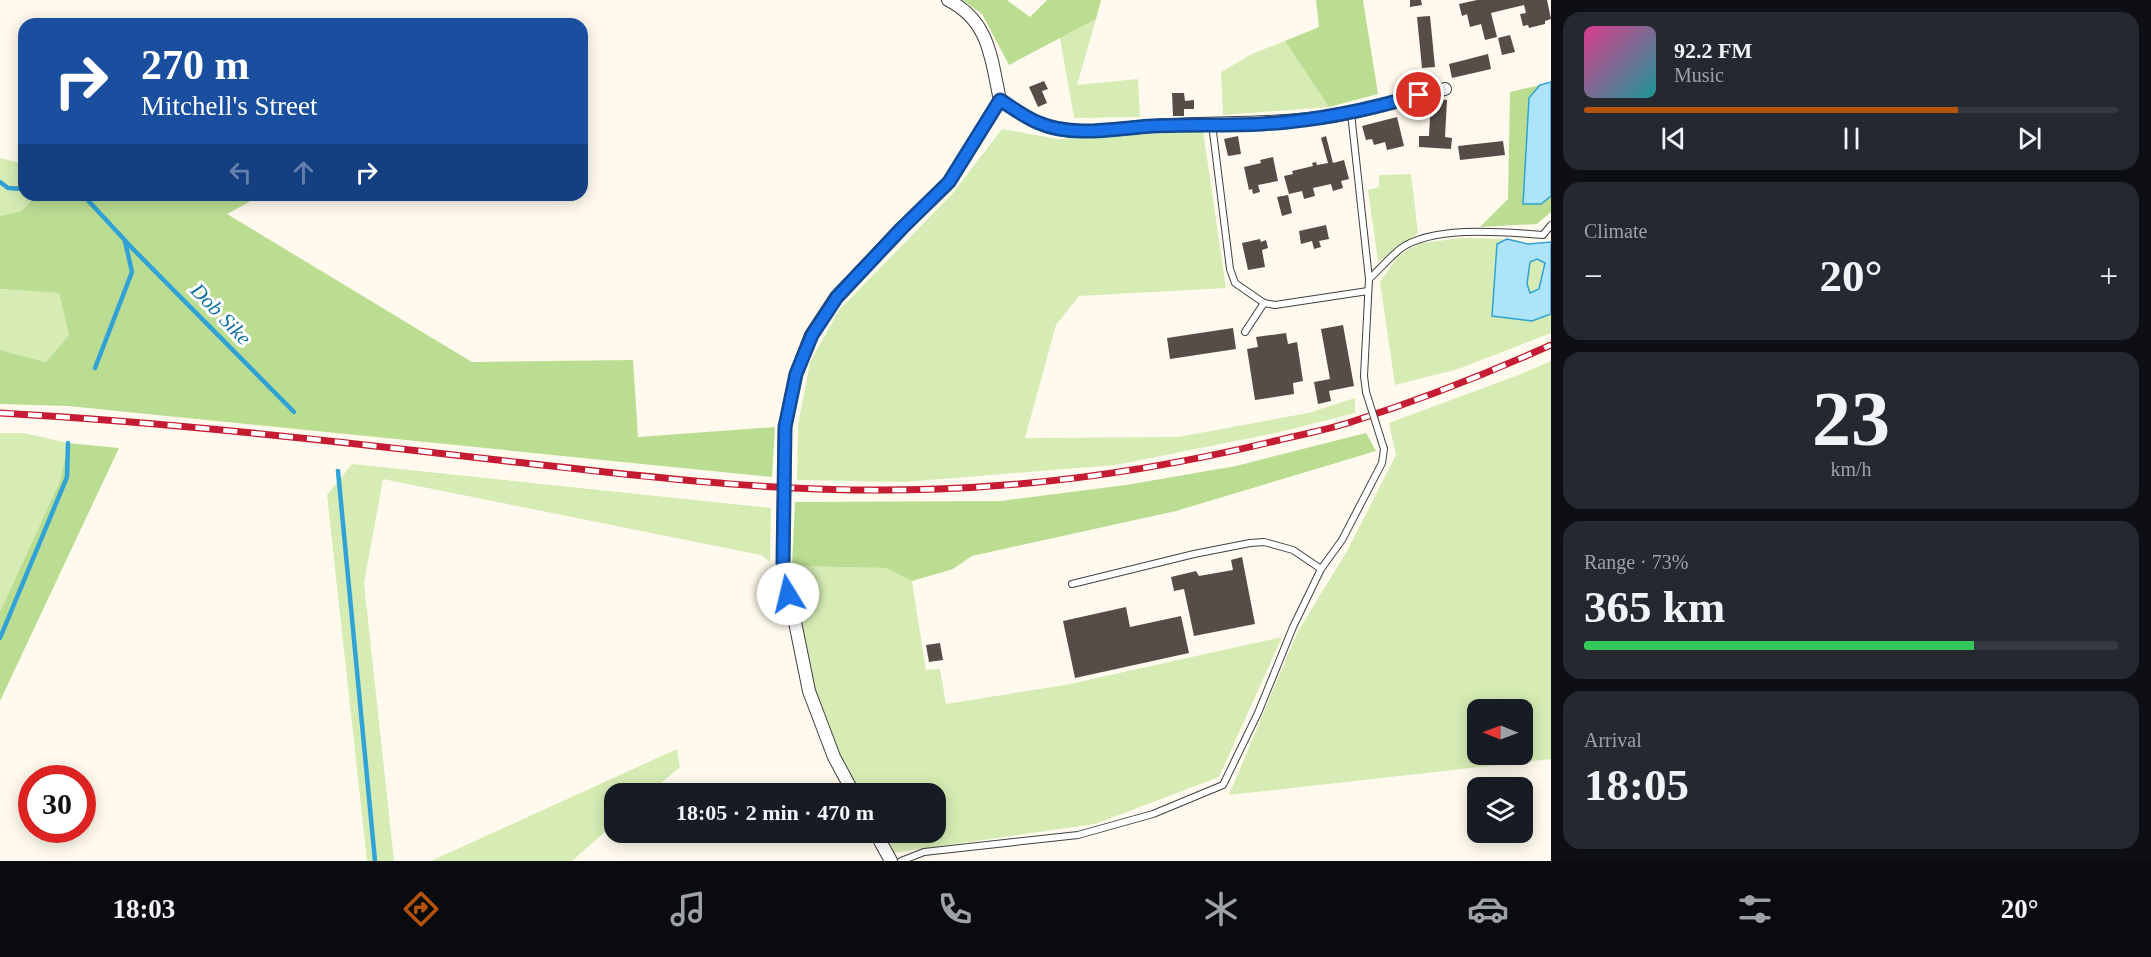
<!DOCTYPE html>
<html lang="en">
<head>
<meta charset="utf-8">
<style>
  :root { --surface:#171b24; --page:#242831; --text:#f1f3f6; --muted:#9ea1a6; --line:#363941; --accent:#b45309 }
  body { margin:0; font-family:"Times New Roman",serif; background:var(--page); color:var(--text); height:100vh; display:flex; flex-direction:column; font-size:22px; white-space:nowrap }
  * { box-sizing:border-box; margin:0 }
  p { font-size:20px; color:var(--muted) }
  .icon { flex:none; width:33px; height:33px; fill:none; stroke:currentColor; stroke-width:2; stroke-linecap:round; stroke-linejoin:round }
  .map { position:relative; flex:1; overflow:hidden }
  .details { display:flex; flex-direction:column; gap:12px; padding:12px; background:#0d0f14; width:600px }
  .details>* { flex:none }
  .guide { position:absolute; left:18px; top:18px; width:570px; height:183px; border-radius:18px; box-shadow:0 3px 15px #0003; background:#1a4fa0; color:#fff; overflow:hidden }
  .needle { width:39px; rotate:271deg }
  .fabs { position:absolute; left:1467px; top:699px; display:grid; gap:12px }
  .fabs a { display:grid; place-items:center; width:66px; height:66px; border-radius:12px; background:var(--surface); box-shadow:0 3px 15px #0003; font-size:30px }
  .speed { position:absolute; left:18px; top:765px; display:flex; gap:12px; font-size:30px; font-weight:700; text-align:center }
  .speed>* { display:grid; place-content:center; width:78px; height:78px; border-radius:50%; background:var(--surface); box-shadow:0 3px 15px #0003; line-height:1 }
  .speed .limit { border:9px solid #d22; background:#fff; color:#111 }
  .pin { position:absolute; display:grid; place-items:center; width:51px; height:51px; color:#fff; margin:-26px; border:3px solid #fff; border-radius:50%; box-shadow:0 2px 6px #0007 }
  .me { position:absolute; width:66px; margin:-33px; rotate:351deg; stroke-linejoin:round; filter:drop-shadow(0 0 4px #0008) }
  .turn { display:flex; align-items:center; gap:21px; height:126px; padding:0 24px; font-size:27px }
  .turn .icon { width:78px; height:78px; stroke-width:2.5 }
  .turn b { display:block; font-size:42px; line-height:51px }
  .lanes { display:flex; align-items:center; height:57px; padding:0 24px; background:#0003; justify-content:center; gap:30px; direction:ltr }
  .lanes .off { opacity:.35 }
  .big { font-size:45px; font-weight:700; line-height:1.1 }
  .details .card { flex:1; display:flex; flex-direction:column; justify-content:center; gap:9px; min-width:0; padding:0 21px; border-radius:18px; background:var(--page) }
  .details .dial { align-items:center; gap:0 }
  .dial b { font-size:78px; line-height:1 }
  .song { display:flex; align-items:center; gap:18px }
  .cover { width:72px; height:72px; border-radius:9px; background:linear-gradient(135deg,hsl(330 70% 55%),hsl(180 70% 35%)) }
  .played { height:6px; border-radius:3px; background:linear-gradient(90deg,var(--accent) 70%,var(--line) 70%) }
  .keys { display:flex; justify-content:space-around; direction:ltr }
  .heat { display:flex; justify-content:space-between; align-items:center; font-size:33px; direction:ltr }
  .charge { height:9px; border-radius:4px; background:linear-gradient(90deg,#34c759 73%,var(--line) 0) }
  .trip { position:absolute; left:604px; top:783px; width:342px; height:60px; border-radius:18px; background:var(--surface); box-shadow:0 3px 15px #0003; font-weight:700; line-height:60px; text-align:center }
  .dock { display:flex; height:96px; justify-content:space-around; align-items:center; background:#090b0e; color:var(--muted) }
  .dock .icon { width:42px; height:42px }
  .dock .on { color:var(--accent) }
  .dock b { font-size:27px; color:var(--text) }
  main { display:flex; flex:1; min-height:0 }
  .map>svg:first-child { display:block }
  .green { fill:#d6ecb4; fill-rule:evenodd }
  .forest { fill:#bbdd92 }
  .water { fill:#aee4fa; stroke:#30a2d5; stroke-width:1.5; fill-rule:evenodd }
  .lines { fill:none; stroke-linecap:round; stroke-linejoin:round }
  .stream { stroke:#30a2d5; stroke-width:4.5 }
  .building { fill:#564d48 }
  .service-casing { stroke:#404040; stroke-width:8 }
  .minor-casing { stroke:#404040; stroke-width:14 }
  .service { stroke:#fff; stroke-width:6 }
  .minor { stroke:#fff; stroke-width:12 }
  .rail-casing { stroke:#c51c33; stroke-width:7 }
  .rail { stroke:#fff; stroke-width:4.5; stroke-dasharray:14; stroke-linecap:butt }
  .service-bridge-casing { stroke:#404040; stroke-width:8; stroke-linecap:butt }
  .minor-bridge-casing { stroke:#404040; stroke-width:14; stroke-linecap:butt }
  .service-bridge { stroke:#fff; stroke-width:6 }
  .minor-bridge { stroke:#fff; stroke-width:12 }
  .route-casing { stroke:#114b97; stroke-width:15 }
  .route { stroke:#1a73e8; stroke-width:10 }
  .labels { text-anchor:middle; stroke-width:6; stroke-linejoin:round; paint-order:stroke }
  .water-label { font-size:21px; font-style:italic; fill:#0f71a6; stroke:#fff }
</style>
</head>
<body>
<main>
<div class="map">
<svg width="1551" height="861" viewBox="0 0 1551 861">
  <rect width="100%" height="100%" fill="#fffaed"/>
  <g class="green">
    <path d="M1096,19l-19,66 61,-6 2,38 -66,1 -14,-80z"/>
    <path d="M1285,41l44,66 -106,8 -2,-43 31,-18z"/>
    <path d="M1002,129l56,10 145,-8 23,157 -147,8 -23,29 -31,113 153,-1 130,-24 47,-15v15l-79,20 -160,32 -212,17 -107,-2 1,-55 12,-63 29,-52 113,-116z"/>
    <path d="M0,158l24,6v31h12l-14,16 -22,5z"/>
    <path d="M1411,174l7,59 -40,29 -10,-72 11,-3v-12z"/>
    <path d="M1462,238l45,1 -10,5 35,77 19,-7v19l-93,36 -63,16 -15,-103 19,-27 22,-12z"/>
    <path d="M1537,259l8,4 -6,26 -9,4 -4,-9 4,-22z"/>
    <path d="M0,289l59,4 10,42 -23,27 -46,-12z"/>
    <path d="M1551,361v398l-322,36 68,-162 50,-82 49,-96 -7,-32 132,-49zM1478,710h44v44h-44z"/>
    <path d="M0,433h24l44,10 -8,38 -60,131z"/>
    <path d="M352,464l419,44 -1,54 -9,-7 -378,-76 -19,104 30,278h-27l-40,-366z"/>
    <path d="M792,566l94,2 26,13 14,89 14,-1 6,35 119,-19 217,-48 -63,140 -124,47 -202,29 -12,-20 55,-1v-38l-77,-1 -21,-37 -25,-70z"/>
    <path d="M677,749l3,18 -31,26 -34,1v29l-43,38h-141z"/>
  </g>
  <g class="forest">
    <path d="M963,0h44l23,17 17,-17h54l-5,19 -87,46 -27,-51z"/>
    <path d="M1316,0h47l15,94 -49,13 -44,-66 34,-14z"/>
    <path d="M1540,85l-11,13 -6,105 18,1 10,-8v16l-14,12 -57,3 28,-28 2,-107z"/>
    <path d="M36,195h226l-35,19 245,148 161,-2 5,77 137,-10 -3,50 -704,-71 -68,-2v-54l46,12 23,-27 -10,-42 -59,-4v-73l22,-5z"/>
    <path d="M1366,433l10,18 -200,60 -204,45 -19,13 -41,12 -26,-13 -94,-2 3,-64 205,-1 126,-16 110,-19z"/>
    <path d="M68,443l51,5 -119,253v-89l60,-131z"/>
  </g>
  <g class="water">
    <path d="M1551,82v114l-10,8h-18l6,-106 11,-13z"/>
    <path d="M1507,239l21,5 23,-2v72l-19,7 -40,-5 5,-72zM1537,259l8,4 -6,26 -9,4 -3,-9 3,-22z"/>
  </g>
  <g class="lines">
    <g class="stream">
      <path d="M0,182l8,6 16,1"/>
      <path d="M83,195l50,54 161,163"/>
      <path d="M95,368l37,-96 -7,-31"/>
      <path d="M338,471l37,390"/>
      <path d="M0,638l67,-161 1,-34"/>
    </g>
  </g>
  <g class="building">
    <path d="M1410,0h11l1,5 -12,2z"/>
    <path d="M1477,0h70l4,19 -6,2v3l-16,4 -1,-3 -5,1 -3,-12 6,-1 -2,-8 -33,8 6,24 -12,3 -4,-16 -11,3 -3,-13 -5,2 -3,-12z"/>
    <path d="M1430,16l5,51 -13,1 -5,-51z"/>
    <path d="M1510,35l5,17 -13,3 -4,-17z"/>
    <path d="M1488,54l3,15 -39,9 -3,-14z"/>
    <path d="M1044,81l4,8 -6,2 5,12 -9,4 -9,-20z"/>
    <path d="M1172,93h12l1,8 9,-1v9h-10v7h-11z"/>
    <path d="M1431,99l16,1 -2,37 7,1 -1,11 -32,-2v-11h10z"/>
    <path d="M1397,117l7,29 -17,4 -2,-8 -11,3 -2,-6 -6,1 -4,-14z"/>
    <path d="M1238,136l3,18 -13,2 -4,-17z"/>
    <path d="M1326,136l7,27 11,-3 5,19 -8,2 2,7 -10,3 -2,-7 -18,4 2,8 -11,3 -2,-8 -13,3 -5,-18 9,-2 -1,-3 21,-5 -1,-3 4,-1 1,3 11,-2 -7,-25z"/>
    <path d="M1503,141l2,14 -45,5 -2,-14z"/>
    <path d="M1273,157l5,24 -20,4 2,7 -7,2 -1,-5 -3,1 -5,-23 17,-4 -1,-3z"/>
    <path d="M1288,195l4,18 -10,3 -5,-19z"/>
    <path d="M1326,225l3,14 -10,2 2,6 -7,2 -2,-8 -11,3 -2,-13z"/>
    <path d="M1260,239l1,3 5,-2 2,8 -6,2 3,17 -17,3 -6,-27z"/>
    <path d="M1343,325l11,61 -25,5 2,10 -13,3 -4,-22 16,-3 -9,-50z"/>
    <path d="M1233,328l3,21 -66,10 -3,-21z"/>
    <path d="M1286,333l2,11 9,-2 6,39 -10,2 1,11 -39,6 -8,-51 11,-2 -2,-10z"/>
    <path d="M1242,557l13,67 -61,12 -10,-47 -10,2 -3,-14 25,-6 3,5 34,-6 -2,-10z"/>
    <path d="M1126,607l4,20 51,-11 8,37 -114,25 -12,-57z"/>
    <path d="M940,643l3,17 -14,2 -3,-17z"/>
  </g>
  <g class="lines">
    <defs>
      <g id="service">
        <path d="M1351,113l18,166"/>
        <path d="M1212,124l18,145 5,14 29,20 11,2 93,-14"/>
        <path d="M1245,332l19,-29"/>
        <path d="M1366,392l-2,-16 5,-97c10,-9 20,-21 31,-30 33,-24 103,-17 143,-14l8,-10"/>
        <path d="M1072,584l122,-30 56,-11 14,-1 29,8 28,19"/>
        <path d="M901,861l23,-9 154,-17 75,-21 70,-29 35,-72 35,-86 28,-58 21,-29 40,-77 2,-14"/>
      </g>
      <g id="minor">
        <path d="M948,0c42,21 43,59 52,100"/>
        <path d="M1000,100c13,8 26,18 39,23 34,15 78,5 113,3 61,-4 122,-1 182,-10 38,-6 74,-19 111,-27"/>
        <path d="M785,427l11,-53 15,-39 25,-38 66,-69 47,-46 51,-82"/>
        <path d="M783,563l26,128 25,66 20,37"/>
        <path d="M875,832l16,29"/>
      </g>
    </defs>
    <use href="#service" class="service-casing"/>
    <use href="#minor" class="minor-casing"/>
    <use href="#service" class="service"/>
    <use href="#minor" class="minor"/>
    <defs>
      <path id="rail" d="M0,413c163,9 326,27 489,46 149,17 299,36 449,30 114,-4 226,-21 337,-48 25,-6 51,-11 76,-19 69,-22 135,-48 200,-77"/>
    </defs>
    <use href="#rail" class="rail-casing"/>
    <use href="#rail" class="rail"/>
    <defs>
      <path id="service-bridge" d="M1366,392l18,57"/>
      <path id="minor-bridge" d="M783,563l2,-136"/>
    </defs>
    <use href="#service-bridge" class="service-bridge-casing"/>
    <use href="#minor-bridge" class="minor-bridge-casing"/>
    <use href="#service-bridge" class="service-bridge"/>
    <use href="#minor-bridge" class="minor-bridge"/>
  </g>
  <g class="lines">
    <defs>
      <path id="route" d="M788,594l-5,-31 2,-136 11,-53 16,-39 25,-38 65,-69 47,-46 51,-82c13,8 26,18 39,23 35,15 78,5 114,3 36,-2 73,0 109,-2 54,-3 106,-14 157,-29"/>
    </defs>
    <use href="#route" class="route-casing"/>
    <use href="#route" class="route"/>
  </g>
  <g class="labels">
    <g class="water-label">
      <text transform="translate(221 314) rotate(46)" y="7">Dob Sike</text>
    </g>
  </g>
</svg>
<div class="fabs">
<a><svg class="needle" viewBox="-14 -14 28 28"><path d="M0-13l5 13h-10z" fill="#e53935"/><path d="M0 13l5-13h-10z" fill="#9ea1a6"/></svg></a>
<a><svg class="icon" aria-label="layers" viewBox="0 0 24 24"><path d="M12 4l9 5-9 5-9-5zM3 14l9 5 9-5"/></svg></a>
</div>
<div class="speed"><div class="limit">30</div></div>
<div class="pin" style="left:1419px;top:95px;background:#d93025"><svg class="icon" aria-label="arrive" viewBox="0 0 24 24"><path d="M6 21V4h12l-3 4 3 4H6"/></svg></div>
<svg class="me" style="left:788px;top:594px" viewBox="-20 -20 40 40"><circle r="19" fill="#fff"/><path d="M0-13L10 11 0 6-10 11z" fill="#1a73e8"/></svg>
<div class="trip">18:05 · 2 min · 470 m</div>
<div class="guide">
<div class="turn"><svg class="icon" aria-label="right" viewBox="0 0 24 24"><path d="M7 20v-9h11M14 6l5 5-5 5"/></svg><div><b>270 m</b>Mitchell's Street</div></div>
<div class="lanes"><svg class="icon off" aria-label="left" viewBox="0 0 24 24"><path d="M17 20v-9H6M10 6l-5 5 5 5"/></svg><svg class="icon off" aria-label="ahead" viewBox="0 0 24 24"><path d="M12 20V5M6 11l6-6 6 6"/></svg><svg class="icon" aria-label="right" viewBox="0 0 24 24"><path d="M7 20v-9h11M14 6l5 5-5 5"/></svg></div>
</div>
</div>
<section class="details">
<div class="card">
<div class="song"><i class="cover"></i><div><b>92.2 FM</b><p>Music</p></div></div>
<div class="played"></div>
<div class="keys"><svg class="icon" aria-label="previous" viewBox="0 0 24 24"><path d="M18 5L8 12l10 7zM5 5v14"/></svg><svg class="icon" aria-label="pause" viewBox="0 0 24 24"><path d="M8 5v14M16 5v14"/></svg><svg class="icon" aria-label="next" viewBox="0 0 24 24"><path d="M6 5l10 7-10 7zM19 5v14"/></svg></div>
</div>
<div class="card"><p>Climate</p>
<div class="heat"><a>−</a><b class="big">20°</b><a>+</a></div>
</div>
<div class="card dial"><b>23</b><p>km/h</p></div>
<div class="card"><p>Range · 73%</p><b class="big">365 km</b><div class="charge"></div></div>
<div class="card"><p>Arrival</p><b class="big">18:05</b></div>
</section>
</main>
<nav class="dock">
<b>18:03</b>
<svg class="icon on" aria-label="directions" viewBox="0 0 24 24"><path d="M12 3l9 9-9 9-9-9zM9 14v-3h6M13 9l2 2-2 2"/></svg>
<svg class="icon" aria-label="music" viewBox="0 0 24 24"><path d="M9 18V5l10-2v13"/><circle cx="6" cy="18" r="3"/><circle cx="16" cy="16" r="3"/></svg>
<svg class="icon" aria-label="phone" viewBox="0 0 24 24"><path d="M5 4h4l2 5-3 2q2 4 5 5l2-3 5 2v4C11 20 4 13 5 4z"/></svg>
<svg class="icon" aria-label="climate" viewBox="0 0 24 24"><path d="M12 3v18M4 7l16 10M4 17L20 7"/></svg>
<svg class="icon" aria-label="car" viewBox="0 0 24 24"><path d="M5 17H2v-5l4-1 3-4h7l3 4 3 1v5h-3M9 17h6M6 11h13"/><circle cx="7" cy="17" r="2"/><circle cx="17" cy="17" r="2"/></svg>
<svg class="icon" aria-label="filters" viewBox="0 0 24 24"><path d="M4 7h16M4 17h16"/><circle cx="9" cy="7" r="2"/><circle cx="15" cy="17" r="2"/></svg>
<b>20°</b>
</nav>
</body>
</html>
